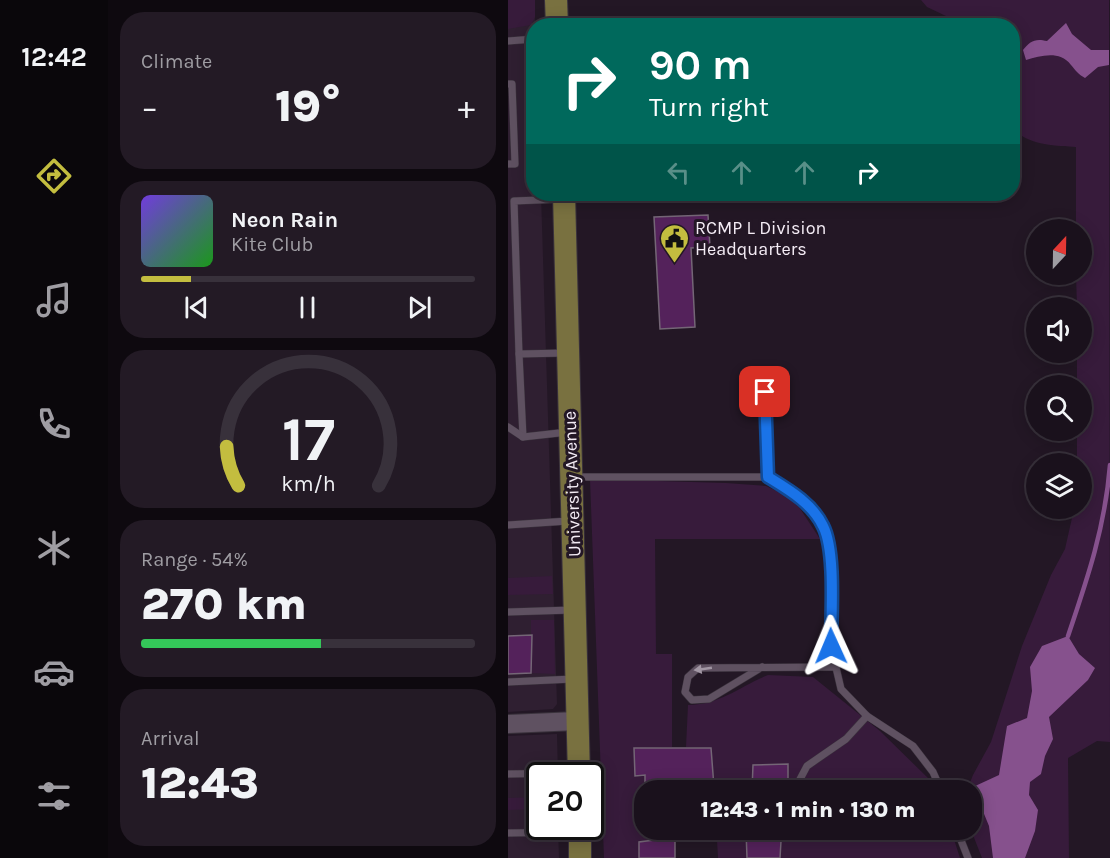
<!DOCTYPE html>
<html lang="en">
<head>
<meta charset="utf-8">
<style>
  :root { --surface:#1a111c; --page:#231a25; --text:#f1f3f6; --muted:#9f9da3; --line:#38313b; --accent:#c3bd3f }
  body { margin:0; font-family:Karla,sans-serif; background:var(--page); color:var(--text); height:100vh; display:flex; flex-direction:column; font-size:22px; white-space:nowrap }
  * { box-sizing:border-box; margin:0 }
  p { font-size:20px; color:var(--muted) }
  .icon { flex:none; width:33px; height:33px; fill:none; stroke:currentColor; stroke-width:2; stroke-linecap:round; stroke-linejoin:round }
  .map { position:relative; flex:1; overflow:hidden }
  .panel { display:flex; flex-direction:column; gap:12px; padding:12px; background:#0e090f; width:400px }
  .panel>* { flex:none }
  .banner { position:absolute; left:18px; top:18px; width:494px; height:183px; border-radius:24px; box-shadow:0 3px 15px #0003,0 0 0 2px var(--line); background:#00695c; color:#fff; overflow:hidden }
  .needle { width:39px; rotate:22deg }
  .buttons { position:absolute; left:518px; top:219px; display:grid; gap:12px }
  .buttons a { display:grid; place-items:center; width:66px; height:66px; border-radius:50%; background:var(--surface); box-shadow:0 3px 15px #0003,0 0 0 2px var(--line); font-size:30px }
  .speed { position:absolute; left:18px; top:762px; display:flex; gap:12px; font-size:30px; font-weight:700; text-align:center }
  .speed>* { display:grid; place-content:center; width:78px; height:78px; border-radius:50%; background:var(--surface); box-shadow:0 3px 15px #0003,0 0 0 2px var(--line); line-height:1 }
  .speed .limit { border:3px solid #111; border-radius:9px; background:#fff; color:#111 }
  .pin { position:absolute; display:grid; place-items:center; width:51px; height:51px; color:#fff; margin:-26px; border-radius:12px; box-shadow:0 3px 9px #0006 }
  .me { position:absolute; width:66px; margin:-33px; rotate:359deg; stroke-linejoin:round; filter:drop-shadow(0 0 4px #0008) }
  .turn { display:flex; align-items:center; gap:21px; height:126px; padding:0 24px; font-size:27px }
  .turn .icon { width:78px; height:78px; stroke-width:2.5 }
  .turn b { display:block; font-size:42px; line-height:51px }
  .lanes { display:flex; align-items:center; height:57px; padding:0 24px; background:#0003; justify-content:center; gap:30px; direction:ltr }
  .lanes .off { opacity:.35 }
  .big { font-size:45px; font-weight:800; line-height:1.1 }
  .panel .tile { flex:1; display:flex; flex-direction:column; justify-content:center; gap:9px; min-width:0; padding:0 21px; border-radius:24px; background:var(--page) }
  .panel .dial { align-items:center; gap:0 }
  .dial svg { height:156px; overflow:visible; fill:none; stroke:var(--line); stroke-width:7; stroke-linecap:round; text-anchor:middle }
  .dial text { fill:var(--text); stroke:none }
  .song { display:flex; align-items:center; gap:18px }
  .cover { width:72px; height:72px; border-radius:9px; background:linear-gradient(135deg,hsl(260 70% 55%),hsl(120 70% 35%)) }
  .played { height:6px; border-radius:3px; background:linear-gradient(90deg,var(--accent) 15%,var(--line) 15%) }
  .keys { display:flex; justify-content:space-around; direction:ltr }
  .heat { display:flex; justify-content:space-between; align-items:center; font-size:33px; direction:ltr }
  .charge { height:9px; border-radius:4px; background:linear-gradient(90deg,#34c759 54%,var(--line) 0) }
  .trip { position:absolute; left:126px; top:780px; width:348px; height:60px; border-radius:24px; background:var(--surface); box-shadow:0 3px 15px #0003,0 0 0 2px var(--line); font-weight:800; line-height:60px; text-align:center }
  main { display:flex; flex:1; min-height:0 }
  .menu { display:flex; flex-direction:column; width:108px; justify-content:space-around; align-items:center; background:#0a070b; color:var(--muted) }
  .menu .icon { width:42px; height:42px }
  .menu .current { color:var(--accent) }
  .menu b { font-size:27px; color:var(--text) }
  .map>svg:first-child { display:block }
  .built { fill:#2f1f31 }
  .green { fill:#371b3b }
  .water { fill:#86518d }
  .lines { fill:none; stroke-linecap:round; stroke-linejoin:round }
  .stream { stroke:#86518d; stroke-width:4.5 }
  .building { fill:#54225b; stroke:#746676; stroke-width:1.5 }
  .service-casing { stroke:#3a323c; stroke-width:8 }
  .tertiary-casing { stroke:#3a323c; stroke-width:20 }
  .primary-casing { stroke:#3a323c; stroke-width:24 }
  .service { stroke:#5f5161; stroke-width:7 }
  .tertiary { stroke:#5f5161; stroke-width:18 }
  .primary { stroke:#797140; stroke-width:22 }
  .oneway { fill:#a297a4 }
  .route-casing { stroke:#114b97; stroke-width:15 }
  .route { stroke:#1a73e8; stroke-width:10 }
  .labels { text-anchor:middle; stroke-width:6; stroke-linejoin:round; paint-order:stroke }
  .poi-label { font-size:18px; fill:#f4ecf5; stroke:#231725; text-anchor:start }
  .street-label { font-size:18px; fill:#f4ecf5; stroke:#231725 }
</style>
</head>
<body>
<main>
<nav class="menu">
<b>12:42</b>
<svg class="icon current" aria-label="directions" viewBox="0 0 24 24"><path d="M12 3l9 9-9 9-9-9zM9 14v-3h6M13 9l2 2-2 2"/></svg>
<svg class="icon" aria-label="music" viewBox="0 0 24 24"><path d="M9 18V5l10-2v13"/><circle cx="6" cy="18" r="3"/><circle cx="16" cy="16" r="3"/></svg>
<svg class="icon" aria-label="phone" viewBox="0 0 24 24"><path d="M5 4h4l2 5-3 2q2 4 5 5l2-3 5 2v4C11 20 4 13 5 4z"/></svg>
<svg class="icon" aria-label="climate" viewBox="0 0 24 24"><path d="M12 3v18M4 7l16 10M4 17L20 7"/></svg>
<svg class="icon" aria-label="car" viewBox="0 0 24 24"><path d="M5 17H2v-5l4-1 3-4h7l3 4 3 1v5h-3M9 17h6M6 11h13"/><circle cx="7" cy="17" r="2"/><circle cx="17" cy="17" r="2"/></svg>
<svg class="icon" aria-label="filters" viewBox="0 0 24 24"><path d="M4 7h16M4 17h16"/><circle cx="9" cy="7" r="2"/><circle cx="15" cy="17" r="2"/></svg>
</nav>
<section class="panel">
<div class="tile"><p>Climate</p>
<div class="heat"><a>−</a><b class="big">19°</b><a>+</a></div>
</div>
<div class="tile">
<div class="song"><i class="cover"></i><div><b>Neon Rain</b><p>Kite Club</p></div></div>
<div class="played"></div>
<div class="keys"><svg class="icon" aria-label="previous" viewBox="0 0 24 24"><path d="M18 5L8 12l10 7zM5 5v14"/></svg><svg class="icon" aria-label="pause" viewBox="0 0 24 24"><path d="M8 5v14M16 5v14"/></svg><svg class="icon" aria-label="next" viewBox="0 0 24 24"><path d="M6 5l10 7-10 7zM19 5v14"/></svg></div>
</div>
<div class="tile dial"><svg viewBox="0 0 100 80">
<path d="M14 69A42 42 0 1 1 86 69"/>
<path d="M14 69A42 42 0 0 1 8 49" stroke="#c3bd3f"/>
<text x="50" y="56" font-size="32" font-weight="700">17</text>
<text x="50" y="72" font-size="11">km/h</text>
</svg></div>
<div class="tile"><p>Range · 54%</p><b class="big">270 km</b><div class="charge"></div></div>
<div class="tile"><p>Arrival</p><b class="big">12:43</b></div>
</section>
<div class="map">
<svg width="602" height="858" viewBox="0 0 602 858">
  <rect width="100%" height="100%" fill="#231725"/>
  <g class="built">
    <path d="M0,0h27l-1,194h7l16,510 -4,5 -45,3z"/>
    <path d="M49,734l1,41 -18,1v50l18,1 1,31h-51v-122z"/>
  </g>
  <g class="green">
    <path d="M0,0h27v17l-4,8 -23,4z"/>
    <path d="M413,0h188l1,742 -13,-1 -29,17 1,100h-87l-11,-28 1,-40h-5l6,-15 18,-33 31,-96 29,-71 14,-26 9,-40 7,-1v-44l-4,-1v-32l4,-1v-44l-4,-1v-32l4,-1v-44l-4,-1 -1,-32 5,-1v-44l-5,-1v-82c-20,-1 -51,-2 -64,-20v-101l-47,-1 -38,-18z"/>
    <path d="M82,479l136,4 40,3 19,9 14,12 21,32h-165l1,115h16v93l-38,1 1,27h10l-1,55h10v10l-15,2v16h-35z"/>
    <path d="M44,576l1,18 -45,1v-17z"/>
    <path d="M23,620h23l1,54 -24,-1z"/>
    <path d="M260,675l45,2 67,54 49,48 5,11h-146l-1,-26 -34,1 -1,15h-39l-2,-32 -25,-1 2,-42c34,-1 50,-18 80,-30z"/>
    <path d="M31,797v12l-31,1v-12z"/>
    <path d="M251,830h192l9,28h-242l-1,-18 42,-1z"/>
  </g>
  <g class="water">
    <path d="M558,23l6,11 19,16h18v15l-11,2 -13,11c-7,-4 -9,-7 -14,-13 -12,-15 -30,-9 -45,-5l-3,-10c7,-9 12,-12 24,-9z"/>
    <path d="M560,636l11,18 16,14 -7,12 -39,37 4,22 -8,17 -4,18 -11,8 -1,13 9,15 -3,21 -10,27h-32l-4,-32 -16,-39 26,-12 8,-49 20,-8 5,-27 -2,-24 12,-21z"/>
  </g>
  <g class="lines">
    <path class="stream" d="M560,636c20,-59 37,-109 42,-171"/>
  </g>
  <g class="building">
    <path d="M200,215l2,32 -19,1 4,79 -35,2 -6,-112z"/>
    <path d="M24,635l-1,38 -23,1v-38z"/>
    <path d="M126,748h77l3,39 -6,-1v4h-63v-15l-10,1z"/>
    <path d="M280,764v26h-36l1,-25z"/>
    <path d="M146,830l21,10v18h-36v-16l15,-2z"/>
    <path d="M238,830h13v11h22l-1,17h-33z"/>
  </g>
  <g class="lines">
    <defs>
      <g id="service">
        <path d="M0,41l26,-2"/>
        <path d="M0,84h4l3,80h-7"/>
        <path d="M54,199l-48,2 5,153 46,-1"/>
        <path d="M11,354l4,83"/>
        <path d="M256,371l4,106"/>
        <path d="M0,427l15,10 45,-5"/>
        <path d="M66,477h194l33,22 22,27 6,20 2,100 10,43 26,27 46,30 20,26 8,18"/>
        <path d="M0,525l60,-4"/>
        <path d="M0,612l64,-2"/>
        <path d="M254,667l-53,32 -17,1 -7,-8 3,-15 10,-9 138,-1"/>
        <path d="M0,682l65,-3"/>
        <path d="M0,774l66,-1"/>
        <path d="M290,783l9,-17 39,-27 21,-23"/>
        <path d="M449,830l11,28"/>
        <path d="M0,833l69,-1"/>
      </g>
      <path id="tertiary" d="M0,724l69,-3"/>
      <g id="primary">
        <path d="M48,0l1,26"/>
        <path d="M56,194l15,582"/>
        <path d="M72,826v32"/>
      </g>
    </defs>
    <use href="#service" class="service-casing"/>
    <use href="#tertiary" class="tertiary-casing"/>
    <use href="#primary" class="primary-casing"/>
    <use href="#service" class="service"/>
    <use href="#tertiary" class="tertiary"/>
    <use href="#primary" class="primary"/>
  </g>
  <defs><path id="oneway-solid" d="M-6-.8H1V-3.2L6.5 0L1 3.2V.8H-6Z" transform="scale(1.5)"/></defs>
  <use class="oneway" href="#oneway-solid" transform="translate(195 669) rotate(172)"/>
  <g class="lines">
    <defs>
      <path id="route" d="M257,392l3,85c21,13 44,26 55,49 13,25 8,90 8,120"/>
    </defs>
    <use href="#route" class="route-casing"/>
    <use href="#route" class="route"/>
  </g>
  <defs>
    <symbol id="civic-pin" viewBox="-11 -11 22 30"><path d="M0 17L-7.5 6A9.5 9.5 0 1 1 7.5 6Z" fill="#c3bd3f" stroke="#231725"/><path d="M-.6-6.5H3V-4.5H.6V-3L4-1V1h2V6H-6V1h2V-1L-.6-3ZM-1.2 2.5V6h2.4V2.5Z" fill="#111"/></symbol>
  </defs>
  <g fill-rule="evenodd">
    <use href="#civic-pin" x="150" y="222" width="33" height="45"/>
  </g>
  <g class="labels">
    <g class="poi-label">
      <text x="187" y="234">RCMP L Division<tspan x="187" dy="21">Headquarters</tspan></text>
    </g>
    <g class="street-label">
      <text transform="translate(64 484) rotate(-92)" y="6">University Avenue</text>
    </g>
  </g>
</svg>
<div class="buttons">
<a><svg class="needle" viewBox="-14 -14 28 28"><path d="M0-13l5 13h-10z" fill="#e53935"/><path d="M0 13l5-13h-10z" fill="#9f9da3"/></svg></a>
<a><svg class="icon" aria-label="sound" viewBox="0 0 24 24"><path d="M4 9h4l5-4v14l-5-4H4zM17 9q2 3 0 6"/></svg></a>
<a><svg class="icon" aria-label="search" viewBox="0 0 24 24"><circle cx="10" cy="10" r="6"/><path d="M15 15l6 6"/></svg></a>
<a><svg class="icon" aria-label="layers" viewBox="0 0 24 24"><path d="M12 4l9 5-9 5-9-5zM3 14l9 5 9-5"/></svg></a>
</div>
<div class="speed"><div class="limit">20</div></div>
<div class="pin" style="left:257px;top:392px;background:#d93025"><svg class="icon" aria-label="arrive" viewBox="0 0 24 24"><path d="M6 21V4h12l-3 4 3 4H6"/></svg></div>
<svg class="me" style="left:323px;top:646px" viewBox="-20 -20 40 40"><path d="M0-17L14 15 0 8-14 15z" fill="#1a73e8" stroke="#fff" stroke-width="4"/></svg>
<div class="trip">12:43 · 1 min · 130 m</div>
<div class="banner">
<div class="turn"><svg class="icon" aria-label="right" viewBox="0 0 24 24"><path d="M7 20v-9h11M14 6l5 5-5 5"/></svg><div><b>90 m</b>Turn right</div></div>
<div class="lanes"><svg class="icon off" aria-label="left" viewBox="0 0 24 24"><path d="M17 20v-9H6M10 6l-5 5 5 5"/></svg><svg class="icon off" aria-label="ahead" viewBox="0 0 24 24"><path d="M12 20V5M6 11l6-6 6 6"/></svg><svg class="icon off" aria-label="ahead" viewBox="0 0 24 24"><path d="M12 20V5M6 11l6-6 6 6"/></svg><svg class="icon" aria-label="right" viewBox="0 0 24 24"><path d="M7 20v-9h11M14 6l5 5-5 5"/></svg></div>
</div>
</div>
</main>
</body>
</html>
